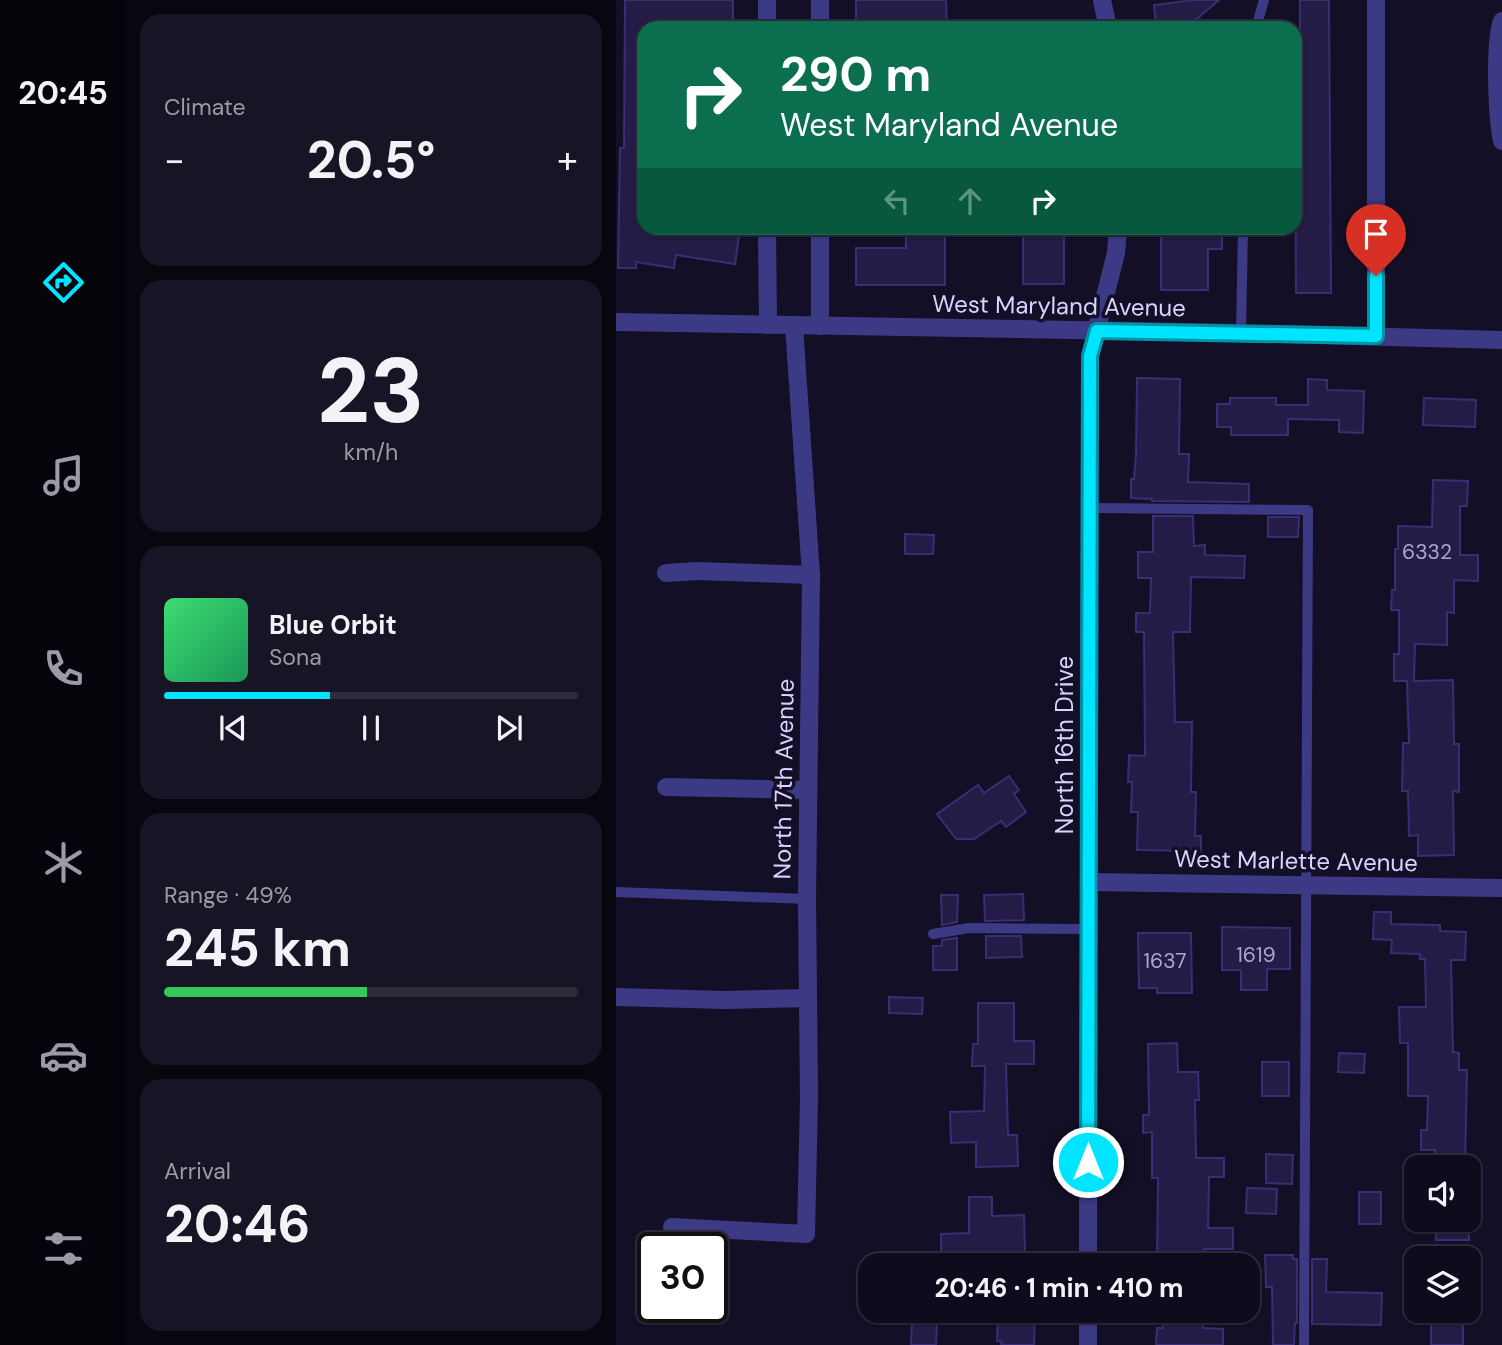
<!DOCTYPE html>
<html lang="en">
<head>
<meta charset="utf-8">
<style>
  :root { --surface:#0e0b1c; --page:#171425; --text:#f1f3f6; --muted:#9b9ba3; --line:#2e2b3b; --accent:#00e5ff }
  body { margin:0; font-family:"DM Sans",sans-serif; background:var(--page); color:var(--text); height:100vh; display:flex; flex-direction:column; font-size:26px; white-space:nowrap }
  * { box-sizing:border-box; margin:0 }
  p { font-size:23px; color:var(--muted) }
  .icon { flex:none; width:38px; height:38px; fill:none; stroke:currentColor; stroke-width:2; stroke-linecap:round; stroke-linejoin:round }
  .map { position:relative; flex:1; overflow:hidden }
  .drawer { display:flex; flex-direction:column; gap:14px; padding:14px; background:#08060f; width:490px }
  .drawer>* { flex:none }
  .hud { position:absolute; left:21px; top:21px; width:665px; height:214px; border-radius:21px; box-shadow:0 2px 5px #0004,0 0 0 2px var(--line); background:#0b6e4f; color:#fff; overflow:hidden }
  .controls { position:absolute; left:788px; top:1155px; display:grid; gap:14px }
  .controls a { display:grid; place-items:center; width:77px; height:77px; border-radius:14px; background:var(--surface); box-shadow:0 2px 5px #0004,0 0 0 2px var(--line); font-size:35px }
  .speed { position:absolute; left:21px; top:1232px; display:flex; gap:14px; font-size:35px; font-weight:700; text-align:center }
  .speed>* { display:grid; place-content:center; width:91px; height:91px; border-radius:50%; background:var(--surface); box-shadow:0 2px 5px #0004,0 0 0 2px var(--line); line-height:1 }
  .speed .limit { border:4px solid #111; border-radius:10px; background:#fff; color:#111 }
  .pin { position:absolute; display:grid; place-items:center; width:60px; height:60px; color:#fff; margin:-72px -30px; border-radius:50% 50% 50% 0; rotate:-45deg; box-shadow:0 0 7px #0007 }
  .pin .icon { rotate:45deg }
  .me { position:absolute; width:77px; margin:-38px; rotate:0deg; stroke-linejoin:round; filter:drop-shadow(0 0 5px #0008) }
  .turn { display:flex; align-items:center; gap:24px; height:147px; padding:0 28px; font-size:32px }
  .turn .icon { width:91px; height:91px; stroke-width:2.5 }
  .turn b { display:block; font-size:49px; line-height:60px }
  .lanes { display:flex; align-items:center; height:66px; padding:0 28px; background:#0003; justify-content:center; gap:35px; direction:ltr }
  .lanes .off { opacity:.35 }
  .big { font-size:52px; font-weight:700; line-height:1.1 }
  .drawer .widget { flex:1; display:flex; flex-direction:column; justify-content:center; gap:10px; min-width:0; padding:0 24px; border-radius:21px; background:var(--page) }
  .drawer .dial { align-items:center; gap:0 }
  .dial b { font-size:91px; line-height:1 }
  .song { display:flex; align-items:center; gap:21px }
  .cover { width:84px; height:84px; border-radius:10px; background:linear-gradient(135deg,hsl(140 70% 55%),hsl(150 70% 35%)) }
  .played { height:7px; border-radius:4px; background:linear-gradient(90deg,var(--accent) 40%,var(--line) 40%) }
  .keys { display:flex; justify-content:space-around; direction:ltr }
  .heat { display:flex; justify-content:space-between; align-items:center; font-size:38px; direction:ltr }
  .charge { height:10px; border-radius:5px; background:linear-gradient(90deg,#34c759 49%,var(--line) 0) }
  .trip { position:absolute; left:242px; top:1253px; width:402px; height:70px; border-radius:21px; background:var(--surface); box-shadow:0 2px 5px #0004,0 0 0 2px var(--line); font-weight:700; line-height:70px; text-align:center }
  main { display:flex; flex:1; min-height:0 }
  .menu { display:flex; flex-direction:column; width:126px; justify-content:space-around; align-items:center; background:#06040b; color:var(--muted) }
  .menu .icon { width:49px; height:49px }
  .menu .on { color:var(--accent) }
  .menu b { font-size:32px; color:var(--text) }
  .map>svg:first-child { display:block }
  .building { fill:#241b47; stroke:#3b2d73; stroke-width:2 }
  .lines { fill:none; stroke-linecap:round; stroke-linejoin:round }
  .service { stroke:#3d3a85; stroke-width:10 }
  .minor { stroke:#3d3a85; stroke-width:18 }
  .tertiary { stroke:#3d3a85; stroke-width:18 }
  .route-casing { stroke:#0095a6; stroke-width:18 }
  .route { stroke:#00e5ff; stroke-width:12 }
  .labels { text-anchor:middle; stroke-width:7; stroke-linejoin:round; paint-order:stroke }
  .number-label { font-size:21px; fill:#aca6d1 }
  .street-label { font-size:24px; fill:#d9d4ff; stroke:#130f26 }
</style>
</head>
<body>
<main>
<nav class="menu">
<b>20:45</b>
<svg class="icon on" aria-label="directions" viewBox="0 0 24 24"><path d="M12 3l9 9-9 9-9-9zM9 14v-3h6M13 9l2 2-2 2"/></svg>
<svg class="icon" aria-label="music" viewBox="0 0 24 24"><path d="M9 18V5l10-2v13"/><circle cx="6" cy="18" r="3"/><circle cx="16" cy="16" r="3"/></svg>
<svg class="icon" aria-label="phone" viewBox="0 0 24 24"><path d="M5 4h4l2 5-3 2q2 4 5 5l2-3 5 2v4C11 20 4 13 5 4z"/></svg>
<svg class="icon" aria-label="climate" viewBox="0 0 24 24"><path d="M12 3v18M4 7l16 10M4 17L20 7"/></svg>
<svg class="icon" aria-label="car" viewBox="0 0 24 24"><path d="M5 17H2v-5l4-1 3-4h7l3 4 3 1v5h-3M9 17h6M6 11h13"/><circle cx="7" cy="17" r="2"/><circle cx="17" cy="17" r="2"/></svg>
<svg class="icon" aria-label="filters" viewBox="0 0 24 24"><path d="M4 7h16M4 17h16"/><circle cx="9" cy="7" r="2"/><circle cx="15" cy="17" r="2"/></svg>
</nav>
<section class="drawer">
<div class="widget"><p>Climate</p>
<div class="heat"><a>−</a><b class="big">20.5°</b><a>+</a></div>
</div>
<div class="widget dial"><b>23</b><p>km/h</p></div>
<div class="widget">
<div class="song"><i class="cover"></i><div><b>Blue Orbit</b><p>Sona</p></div></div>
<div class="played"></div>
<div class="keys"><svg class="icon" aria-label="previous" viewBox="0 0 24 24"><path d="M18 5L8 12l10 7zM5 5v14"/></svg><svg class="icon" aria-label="pause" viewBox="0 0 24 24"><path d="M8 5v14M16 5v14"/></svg><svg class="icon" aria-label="next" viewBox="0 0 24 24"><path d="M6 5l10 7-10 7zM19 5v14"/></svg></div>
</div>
<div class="widget"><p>Range · 49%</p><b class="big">245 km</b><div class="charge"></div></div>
<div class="widget"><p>Arrival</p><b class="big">20:46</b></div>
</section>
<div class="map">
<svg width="886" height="1345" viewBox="0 0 886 1345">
  <rect width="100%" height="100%" fill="#130f26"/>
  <g class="building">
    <path d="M9,0h108v28h-89v200h36l59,8 -4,28 -59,-9 -2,13 -38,-6v6h-18l2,-120h4z"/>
    <path d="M240,0h90l1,28h-91z"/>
    <path d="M578,0h25l-33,28h-30l-2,-23z"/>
    <path d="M684,0h29l2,293h-35l-1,-211h5z"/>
    <path d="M290,228h39v57h-89v-37h50z"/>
    <path d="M420,228h28v56h-41v-49h13z"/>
    <path d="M545,228h61v21h-14v41h-47z"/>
    <path d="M521,378l43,1 -1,75h10l-1,28 61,2v18l-97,-1v-2l-21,-1v-19h3l2,-26z"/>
    <path d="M692,379l19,1v10l37,1 -1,42 -24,-1v-12l-51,-1v16h-57v-8h-14v-23h13v-6h46v7h32z"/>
    <path d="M808,398l52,2 -1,27 -52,-2z"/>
    <path d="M817,480l35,1 -1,25h-7v49h18v26l-24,-1v33l-7,-1v33l-32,-1 -1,37 39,-1 1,64h5v48l-6,-1 1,64 -36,1v-21l-9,1 -1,-45h-6l1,-48h6l-2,-62h-13v-27h5v-44h-8l1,-20h3v-41h3v-23l34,1z"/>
    <path d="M537,516h40l1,30 11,-1v10l40,1 -1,22 -53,-1 -1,55h-17l2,90h17l-1,70h5l-1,44h6v15l-64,-1 1,-38h-7l1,-30h-4l1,-27 16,1 -1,-124h-8v-19h14l1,-35h-13v-26h15z"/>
    <path d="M652,517h31l-1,20h-30z"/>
    <path d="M289,534l29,1 -1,19h-28z"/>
    <path d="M393,776l10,14 -5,4 12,18 -20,15 -5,-6 -27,18h-18l-19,-25 41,-29 6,8z"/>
    <path d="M407,894l1,26 -39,1 -1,-26z"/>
    <path d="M325,895h17l-1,27 -15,3z"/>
    <path d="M758,912h17v12l49,1v6l26,1 -1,28h-14l2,92 6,1v17h8l-2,97h-30v-17h-14v-20h6l1,-34h-20v-53h-8l-1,-36h27l-1,-48h-5v-5l-29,-1 1,-13 -19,-1z"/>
    <path d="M606,927l68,1v41h-23v21h-26v-20h-19z"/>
    <path d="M522,933h53l1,60h-35v-5h-18z"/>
    <path d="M370,936h35l1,21 -36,1z"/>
    <path d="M341,938v32h-24v-24h9v-6z"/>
    <path d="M273,997l34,1 -1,16 -33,-1z"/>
    <path d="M362,1003h36v38h20v23h-28l2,71h9l1,31 -42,1v-25l-25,1 -1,-31 34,-1 1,-45h-13l1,-22h5z"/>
    <path d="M561,1043l1,29h20l1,28h-4l1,58h28v19h-15l-1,51h25v21h-29v16h-47l1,-87h-6v-46l-9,1v-18h6l-1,-71z"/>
    <path d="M723,1053l26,1 -1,19 -26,-1z"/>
    <rect x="646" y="1062" width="27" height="34"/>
    <path d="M650,1154l27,1 -1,29 -26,-1z"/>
    <path d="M631,1188l30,1 -1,25 -30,-1z"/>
    <rect x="743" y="1192" width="22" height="32"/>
    <path d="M353,1197h23v19l32,-1 1,38h-84v-19l28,-1z"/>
    <path d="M819,1220h34v20h-33z"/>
    <path d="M649,1255h28v4h4v64h-2l-1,22h-21l-1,-58h-6z"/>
    <path d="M696,1259h15l-1,33 56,1 -1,32 -69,-1z"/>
    <path d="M382,1311h37l-1,34h-33l1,-3 -5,-1z"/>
    <path d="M547,1311h40v17l20,1v16h-67l1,-17h6z"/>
    <rect x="815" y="1311" width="32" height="34"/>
    <path d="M296,1323h25l-1,22h-25z"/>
  </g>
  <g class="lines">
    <g class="service">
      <path d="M640,28l8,-28"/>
      <path d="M625,333l2,-105"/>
      <path d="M474,508l218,2 -4,835"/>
      <path d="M0,892l191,7"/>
      <path d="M317,934l36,-6 120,1"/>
    </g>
    <g class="minor">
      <path d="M204,0v28"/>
      <path d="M486,0l6,28"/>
      <path d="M760,0v336"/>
      <path d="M886,21c-8,23 -5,95 0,120"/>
      <path d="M151,28v-28"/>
      <path d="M151,228l1,97"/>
      <path d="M204,326v-98"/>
      <path d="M50,573l31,-2 114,4"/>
      <path d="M50,787l142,3"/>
      <path d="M473,882l413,6"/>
      <path d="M0,997l110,3 82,-2"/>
      <path d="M56,1227l134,7 3,-137 -2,-198 4,-324 -17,-249"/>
      <path d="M472,1265l2,-909 26,-103 2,-25"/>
      <path d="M472,1345v-34"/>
    </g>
    <path class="tertiary" d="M0,322l625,11 261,7"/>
  </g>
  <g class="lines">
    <defs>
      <path id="route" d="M472,1162l2,-806 7,-25 279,5v-60"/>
    </defs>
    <use href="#route" class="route-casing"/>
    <use href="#route" class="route"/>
  </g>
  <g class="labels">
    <g class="number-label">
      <text x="811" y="559">6332</text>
      <text x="640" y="962">1619</text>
      <text x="549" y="968">1637</text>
    </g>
    <g class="street-label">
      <text transform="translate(443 306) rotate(1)" y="8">West Maryland Avenue</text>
      <text transform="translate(449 745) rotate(-90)" y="8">North 16th Drive</text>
      <text transform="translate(168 779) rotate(-89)" y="8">North 17th Avenue</text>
      <text transform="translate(680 861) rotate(1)" y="8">West Marlette Avenue</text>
    </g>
  </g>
</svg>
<div class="controls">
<a><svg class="icon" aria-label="sound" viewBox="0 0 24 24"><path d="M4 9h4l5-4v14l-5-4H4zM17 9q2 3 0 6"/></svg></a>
<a><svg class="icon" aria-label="layers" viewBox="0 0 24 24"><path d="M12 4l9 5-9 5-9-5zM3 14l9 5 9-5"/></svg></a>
</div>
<div class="speed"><div class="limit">30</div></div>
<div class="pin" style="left:760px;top:276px;background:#d93025"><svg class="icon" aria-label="arrive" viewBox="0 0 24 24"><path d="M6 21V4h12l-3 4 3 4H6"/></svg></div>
<svg class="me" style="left:472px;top:1162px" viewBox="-20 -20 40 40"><circle r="17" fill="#00e5ff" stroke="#fff" stroke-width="3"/><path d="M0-11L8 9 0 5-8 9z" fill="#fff"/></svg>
<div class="trip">20:46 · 1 min · 410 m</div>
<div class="hud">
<div class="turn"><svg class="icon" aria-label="right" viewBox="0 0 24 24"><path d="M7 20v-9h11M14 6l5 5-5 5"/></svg><div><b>290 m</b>West Maryland Avenue</div></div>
<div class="lanes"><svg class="icon off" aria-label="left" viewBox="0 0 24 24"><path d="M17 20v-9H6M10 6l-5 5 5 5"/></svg><svg class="icon off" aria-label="ahead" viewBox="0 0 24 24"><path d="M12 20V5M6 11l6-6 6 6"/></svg><svg class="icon" aria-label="right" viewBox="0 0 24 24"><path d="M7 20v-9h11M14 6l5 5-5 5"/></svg></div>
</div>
</div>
</main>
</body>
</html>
